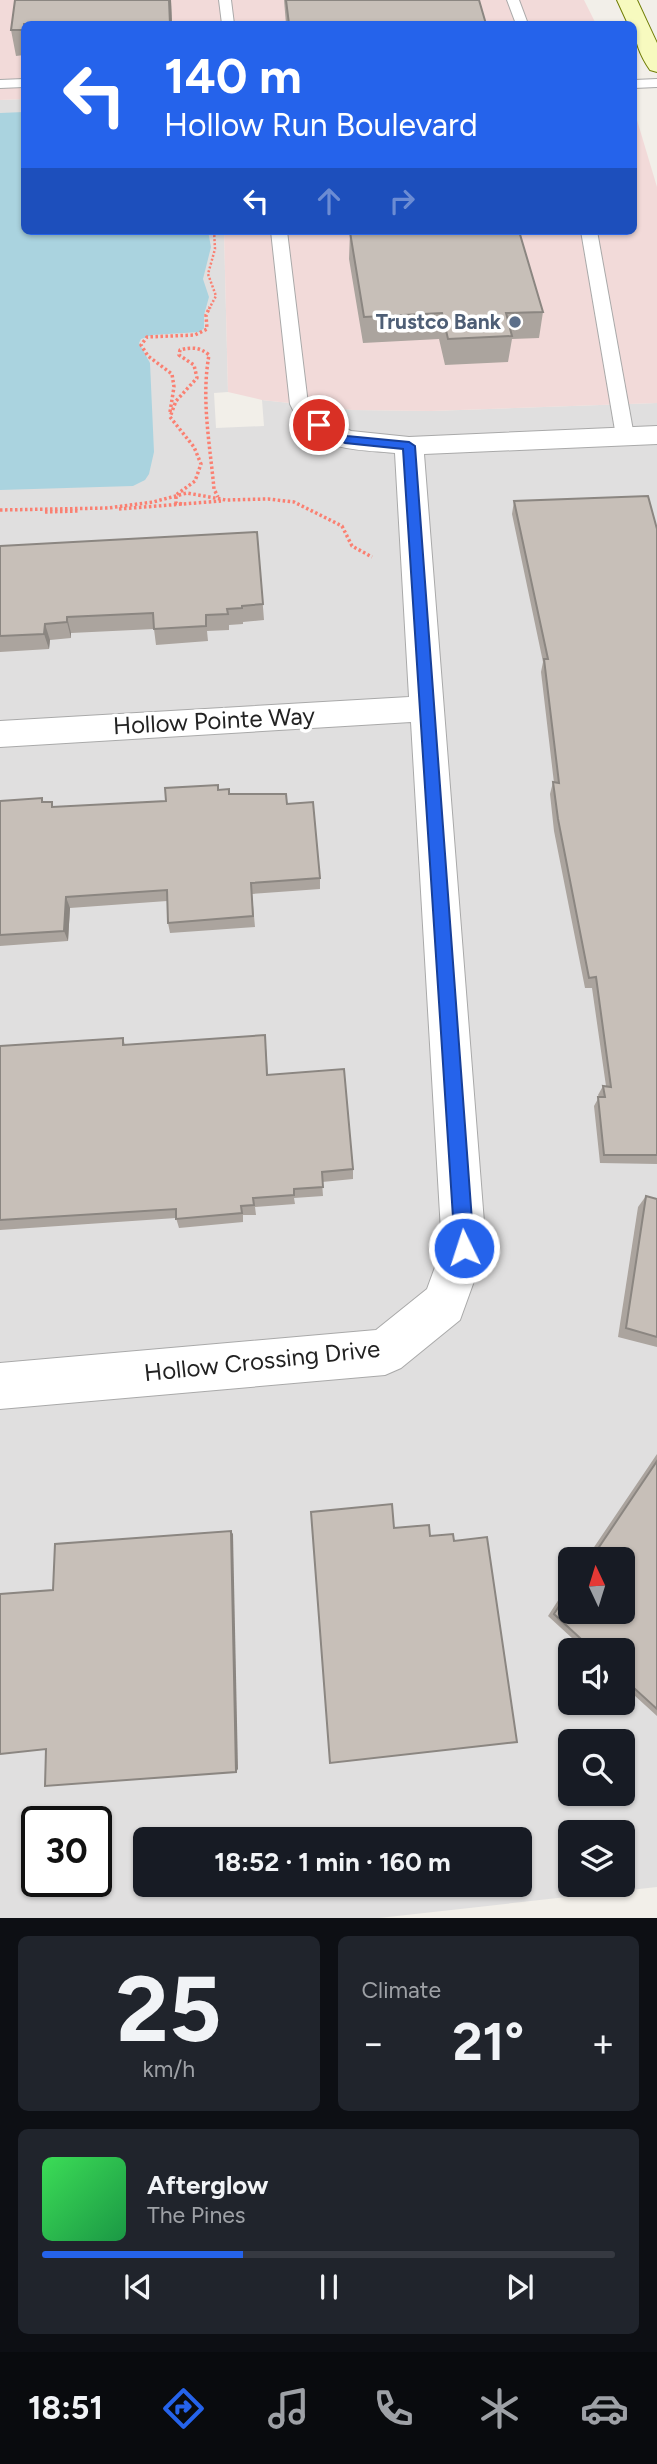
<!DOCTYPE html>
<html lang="en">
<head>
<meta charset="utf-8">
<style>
  :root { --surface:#171b24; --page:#20242c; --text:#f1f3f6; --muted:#9ea1a6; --line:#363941; --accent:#2563eb }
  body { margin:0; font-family:Figtree,sans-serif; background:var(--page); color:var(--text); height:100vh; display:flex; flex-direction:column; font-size:26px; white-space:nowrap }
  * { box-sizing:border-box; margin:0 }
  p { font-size:23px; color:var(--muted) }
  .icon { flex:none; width:38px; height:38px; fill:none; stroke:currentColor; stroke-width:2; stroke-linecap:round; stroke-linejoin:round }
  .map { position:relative; height:1918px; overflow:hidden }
  .drawer { display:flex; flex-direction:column; gap:18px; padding:18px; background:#0d0f14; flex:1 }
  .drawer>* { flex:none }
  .top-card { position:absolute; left:21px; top:21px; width:616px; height:214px; border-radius:10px; box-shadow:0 2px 5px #0004; background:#2563eb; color:#fff; overflow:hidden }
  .needle { width:46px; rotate:356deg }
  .buttons { position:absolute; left:558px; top:1547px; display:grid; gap:14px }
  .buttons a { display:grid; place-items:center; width:77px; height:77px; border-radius:10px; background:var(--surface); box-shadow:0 2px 5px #0004; font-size:35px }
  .speed { position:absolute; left:21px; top:1806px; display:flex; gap:14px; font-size:35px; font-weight:700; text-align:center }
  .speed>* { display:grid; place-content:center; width:91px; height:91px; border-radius:50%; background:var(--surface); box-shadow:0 2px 5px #0004; line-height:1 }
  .speed .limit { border:4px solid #111; border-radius:10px; background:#fff; color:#111 }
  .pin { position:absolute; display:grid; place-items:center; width:60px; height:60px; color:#fff; margin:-30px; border:4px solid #fff; border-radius:50%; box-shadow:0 2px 7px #0007 }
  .me { position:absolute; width:77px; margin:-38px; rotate:356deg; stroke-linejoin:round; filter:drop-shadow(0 0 5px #0008) }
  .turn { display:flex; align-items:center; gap:24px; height:147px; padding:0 28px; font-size:32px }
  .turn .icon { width:91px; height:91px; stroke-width:2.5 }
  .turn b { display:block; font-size:49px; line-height:60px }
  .lanes { display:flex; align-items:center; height:66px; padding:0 28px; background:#0003; justify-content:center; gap:35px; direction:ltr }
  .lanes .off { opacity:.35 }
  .big { font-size:52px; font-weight:700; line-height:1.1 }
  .drawer .widget { flex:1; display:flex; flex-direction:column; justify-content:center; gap:10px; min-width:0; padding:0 24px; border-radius:10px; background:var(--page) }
  .drawer .dial { align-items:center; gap:0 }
  .dial b { font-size:91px; line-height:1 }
  .song { display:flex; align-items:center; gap:21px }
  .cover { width:84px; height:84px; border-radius:10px; background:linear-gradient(135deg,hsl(130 70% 55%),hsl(140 70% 35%)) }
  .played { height:7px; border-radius:4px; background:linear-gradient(90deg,var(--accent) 35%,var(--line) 35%) }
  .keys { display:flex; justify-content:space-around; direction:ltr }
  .heat { display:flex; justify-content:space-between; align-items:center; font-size:38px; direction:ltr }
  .drawer .tiles { flex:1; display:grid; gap:18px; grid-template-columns:1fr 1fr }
  .widget:last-child { grid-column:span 2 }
  .trip { position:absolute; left:133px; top:1827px; width:399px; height:70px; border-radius:10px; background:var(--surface); box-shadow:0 2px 5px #0004; font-weight:700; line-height:70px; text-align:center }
  .tabs { display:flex; height:112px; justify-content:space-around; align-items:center; background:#090b0e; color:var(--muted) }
  .tabs .icon { width:49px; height:49px }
  .tabs .selected { color:var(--accent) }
  .tabs b { font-size:32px; color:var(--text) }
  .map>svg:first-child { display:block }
  .residential { fill:#e0dfdf; fill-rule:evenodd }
  .commercial { fill:#f2dad9 }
  .water { fill:#aad3df }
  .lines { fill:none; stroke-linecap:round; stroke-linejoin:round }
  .lane-casing { stroke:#a9a9a9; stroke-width:2 }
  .street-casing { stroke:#a9a9a9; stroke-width:2 }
  .secondary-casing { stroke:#707d05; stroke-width:2 }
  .path-far1 { stroke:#fa8072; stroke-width:2.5; stroke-dasharray:2 2; stroke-linecap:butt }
  .path { stroke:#fa8072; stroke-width:3.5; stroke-dasharray:2.5 2.5; stroke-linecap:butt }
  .lane { fill:#fff; fill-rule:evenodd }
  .street { fill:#fff; fill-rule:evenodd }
  .secondary { fill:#f7fabf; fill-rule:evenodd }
  .wall { fill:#aba49e }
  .shaded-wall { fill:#8b8681 }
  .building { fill:#c7bfb8; stroke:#8b8681; stroke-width:2 }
  .route { fill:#2563eb; stroke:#184099; stroke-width:2 }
  .service-dot { fill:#5c6f8a; stroke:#fff; stroke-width:2.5 }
  .labels { text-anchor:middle; stroke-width:7; stroke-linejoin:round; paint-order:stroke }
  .far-service-label { font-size:21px; font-weight:bold; fill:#4e5e75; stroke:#fff; text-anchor:end }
  .street-label { font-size:24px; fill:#222; stroke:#fff }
</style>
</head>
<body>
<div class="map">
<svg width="657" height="1918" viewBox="0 0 657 1918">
  <rect width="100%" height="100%" fill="#f2efe9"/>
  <path class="residential" d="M24,99v132h200l4,161 -14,1 2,35 48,-2 -2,-26 91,10 78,1 226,-8v1484l-278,31h-379v-1818zM570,1559h53v53h-53zM570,1650h53v53h-53zM570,1741h53v53h-53zM37,1822h59v59h-59zM570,1832h53v53h-53zM145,1839h375v46h-375z"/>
  <g class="commercial">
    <path d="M0,0h584l12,24h-572v75l-24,1z"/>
    <path d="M634,110l23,77v216l-226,8 -78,-1 -91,-10 -34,-8 -4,-161h410z"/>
  </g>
  <path class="water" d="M24,112v119h184l3,16 -8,32 6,18 -5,18v13l-4,4 -48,3 -11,4 -2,4 11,20 4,89 -5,22 -4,6 -12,6 -133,4v-377z"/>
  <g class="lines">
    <defs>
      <g id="lane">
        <path d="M219,0h12l3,24h-12z"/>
        <path d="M507,0h12l9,24h-12z"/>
        <path d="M24,79v8l-24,1v-8z"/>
        <path d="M657,79v8l-23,1v-8z"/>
        <path d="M271,231h16l21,173 4,9 16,12 -9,6 -21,-11 -8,-16z"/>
        <path d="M581,231h16l37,205 -9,6 -9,-6z"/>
      </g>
      <path id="street" d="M319,416l32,15 58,6 248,-11v18l-233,10 62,794 -26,72 -59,48 -16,7 -385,34v-46l376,-33 51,-41 15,-41 -31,-526 -411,25v-26l409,-24 -14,-244c-28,-3 -72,-1 -90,-28l4,-6z"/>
      <path id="secondary" d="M617,0h20l20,43v29l-7,-2c-9,-13 -16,-29 -16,-46h-6z"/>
    </defs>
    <use href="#lane" class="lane-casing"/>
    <use href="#street" class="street-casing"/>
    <use href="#secondary" class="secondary-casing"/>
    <path class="path-far1" d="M209,309l7,-13 -8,-22 7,-25 -1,-18"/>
    <g class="path">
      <path d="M170,412l4,-25 -2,-13 -24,-18 -7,-11 6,-8 48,-2 12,-6 -1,-14 4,-8"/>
      <path d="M182,504l-6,-1v-8l19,-14 6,-17 -7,-17 -24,-30 6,-16 21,-23 -3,-13 -15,-10 1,-5c11,-3 20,-3 29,5 -8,44 1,90 5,134l4,8"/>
      <path d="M119,509l102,-8"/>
      <path d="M0,510l108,-2 45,-6 34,-9 39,7 42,-1 26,3 48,24 10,20 20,11"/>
      <path d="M45,512l33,-1"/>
    </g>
    <use href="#lane" class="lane"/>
    <use href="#street" class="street"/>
    <use href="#secondary" class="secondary"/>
  </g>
  <g class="wall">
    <path d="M15,0h156l1,24h-148v31l-8,1 -5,-26z"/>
    <path d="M284,0h195l7,24h-200z"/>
    <path d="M350,232l193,80 -4,26 -27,1 -4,23 -63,3 -6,-26 -76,4 -14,-84z"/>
    <path d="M514,501l143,28v635l-57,-1 -6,-57 5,-9 -1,-2 5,-9h3l-14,-98h-7l-31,-157 -4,-37 3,-12 1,1 -13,-111 2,-10 -31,-148z"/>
    <path d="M257,532l7,88 -21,2v2l-14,1v5l-22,1 1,10 -52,4 -2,-16 -83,4v5l-21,2 -1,9 -49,3v-106z"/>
    <path d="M219,790l10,4 58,10 33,74v11l-68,5 3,33 -85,6 -2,-10 -1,-22 -97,7 -2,33 -68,5v-145l44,1 10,5 112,-6z"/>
    <path d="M265,1035l3,40 85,94v10l-31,3 1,14 -29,2 1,6 -40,3 1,8h-13v7l-64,6 -3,-10 -176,12v-184l123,-8 2,7z"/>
    <path d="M646,1196l11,3v148l-39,-10 20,-130z"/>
    <path d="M657,1454v262l-34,-31v-35h-38l-37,-34 22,-34v30l53,-53h-37z"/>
  </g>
  <g class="shaded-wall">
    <path d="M169,0h2l1,24h-2z"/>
    <path d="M67,617l4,16v5l-4,-16z"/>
    <path d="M45,624l5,16 -1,9 -5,-15z"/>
    <path d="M66,897l4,11 -2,33 -4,-10z"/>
    <path d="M231,1531l2,3 5,235 -2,3z"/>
  </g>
  <g class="building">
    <path d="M15,0h154l1,24h-146v6h-13z"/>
    <path d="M286,0h193l7,24h-197z"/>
    <path d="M380,231h139l24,81 -37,1 6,23 -64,3 -6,-26 -78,4 -14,-85z"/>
    <path d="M648,496l9,33v626h-53l-6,-58h7l-2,-11 8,1 -15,-110 -7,1 -31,-159 -5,-37 6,1 -15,-124h4l-34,-158z"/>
    <path d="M257,532l6,72 -21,2v2l-15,1 1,5 -22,1v11l-52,3 -1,-16 -86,4v5l-22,2 -1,10 -44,2v-90z"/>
    <path d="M218,785v5l11,-1v5h57l1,10 26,-2 7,76 -69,5 2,33 -85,7 -1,-33 -101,7 -2,34 -64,4v-134l42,-3v4h10v5l114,-6 -1,-13z"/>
    <path d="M265,1035l2,40 77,-6 9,100 -31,3 1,15 -29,2v6l-41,3 1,7 -13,1 1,7 -66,6v-10l-176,11v-174l123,-8v7z"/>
    <path d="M646,1196l11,3v138l-31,-9z"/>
    <path d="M657,1461v248l-34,-31v-28h-30l-39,-36 16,-25v23h53v-53h-32z"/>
    <path d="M392,1504l2,24 35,-3 1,11 23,-2 1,7 33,-4 30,205 -187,21 -19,-251z"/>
    <path d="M231,1531l5,241 -191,14 1,-37 -46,5v-160l53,-4 2,-46z"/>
  </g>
  <path class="route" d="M319,421l28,15 62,6 6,4 59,802 -3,7 -7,2 -6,-2 -3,-7 -52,-799 -58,-6 -30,-16v-5z"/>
  <circle class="service-dot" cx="515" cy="322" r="7"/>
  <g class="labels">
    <g class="far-service-label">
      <text x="501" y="329">Trustco Bank</text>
    </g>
    <g class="street-label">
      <text transform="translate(214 721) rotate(-3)" y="8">Hollow Pointe Way</text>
      <text transform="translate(262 1361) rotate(-6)" y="8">Hollow Crossing Drive</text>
    </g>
  </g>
</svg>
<div class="buttons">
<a><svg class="needle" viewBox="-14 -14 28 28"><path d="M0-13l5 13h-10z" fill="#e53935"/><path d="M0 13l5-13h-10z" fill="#9ea1a6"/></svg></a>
<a><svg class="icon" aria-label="sound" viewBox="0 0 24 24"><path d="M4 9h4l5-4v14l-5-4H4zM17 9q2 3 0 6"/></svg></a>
<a><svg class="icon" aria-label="search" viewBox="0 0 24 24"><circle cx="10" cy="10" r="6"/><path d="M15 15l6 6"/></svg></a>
<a><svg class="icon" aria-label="layers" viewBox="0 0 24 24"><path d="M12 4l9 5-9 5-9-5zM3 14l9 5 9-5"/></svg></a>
</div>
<div class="speed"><div class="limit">30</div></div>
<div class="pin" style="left:319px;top:425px;background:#d93025"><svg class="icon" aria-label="arrive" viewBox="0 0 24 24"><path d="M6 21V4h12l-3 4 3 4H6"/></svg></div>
<svg class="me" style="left:464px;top:1248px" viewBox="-20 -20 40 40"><circle r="17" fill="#2563eb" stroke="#fff" stroke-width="3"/><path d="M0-11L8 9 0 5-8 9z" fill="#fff"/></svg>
<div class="trip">18:52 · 1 min · 160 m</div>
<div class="top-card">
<div class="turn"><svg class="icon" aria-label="left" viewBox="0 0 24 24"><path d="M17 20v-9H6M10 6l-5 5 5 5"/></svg><div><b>140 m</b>Hollow Run Boulevard</div></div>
<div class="lanes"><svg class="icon" aria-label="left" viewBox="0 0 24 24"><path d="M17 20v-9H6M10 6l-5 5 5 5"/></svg><svg class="icon off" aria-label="ahead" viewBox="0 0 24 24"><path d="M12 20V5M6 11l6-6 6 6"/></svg><svg class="icon off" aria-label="right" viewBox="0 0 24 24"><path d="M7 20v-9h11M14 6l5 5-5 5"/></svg></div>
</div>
</div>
<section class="drawer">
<div class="tiles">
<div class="widget dial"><b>25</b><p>km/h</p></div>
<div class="widget"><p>Climate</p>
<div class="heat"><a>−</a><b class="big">21°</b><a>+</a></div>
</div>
<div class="widget">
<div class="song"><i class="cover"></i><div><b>Afterglow</b><p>The Pines</p></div></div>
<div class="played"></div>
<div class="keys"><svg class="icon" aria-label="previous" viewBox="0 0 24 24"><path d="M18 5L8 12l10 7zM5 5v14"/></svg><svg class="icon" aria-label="pause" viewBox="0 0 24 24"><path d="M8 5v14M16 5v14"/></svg><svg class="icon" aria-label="next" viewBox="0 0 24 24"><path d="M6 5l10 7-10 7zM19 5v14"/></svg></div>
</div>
</div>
</section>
<nav class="tabs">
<b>18:51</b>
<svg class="icon selected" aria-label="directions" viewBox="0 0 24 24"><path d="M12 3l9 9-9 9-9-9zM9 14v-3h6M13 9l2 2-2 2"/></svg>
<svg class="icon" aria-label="music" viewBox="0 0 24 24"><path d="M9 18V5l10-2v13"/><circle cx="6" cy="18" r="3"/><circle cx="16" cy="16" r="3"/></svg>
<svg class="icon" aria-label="phone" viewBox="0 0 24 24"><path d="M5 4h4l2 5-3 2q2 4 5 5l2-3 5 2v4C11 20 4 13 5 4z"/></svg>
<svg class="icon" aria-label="climate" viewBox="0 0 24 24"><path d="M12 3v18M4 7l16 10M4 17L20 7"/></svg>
<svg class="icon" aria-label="car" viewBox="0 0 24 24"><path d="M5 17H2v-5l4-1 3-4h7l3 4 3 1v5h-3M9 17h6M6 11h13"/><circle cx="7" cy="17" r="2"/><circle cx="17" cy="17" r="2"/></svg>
</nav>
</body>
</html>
